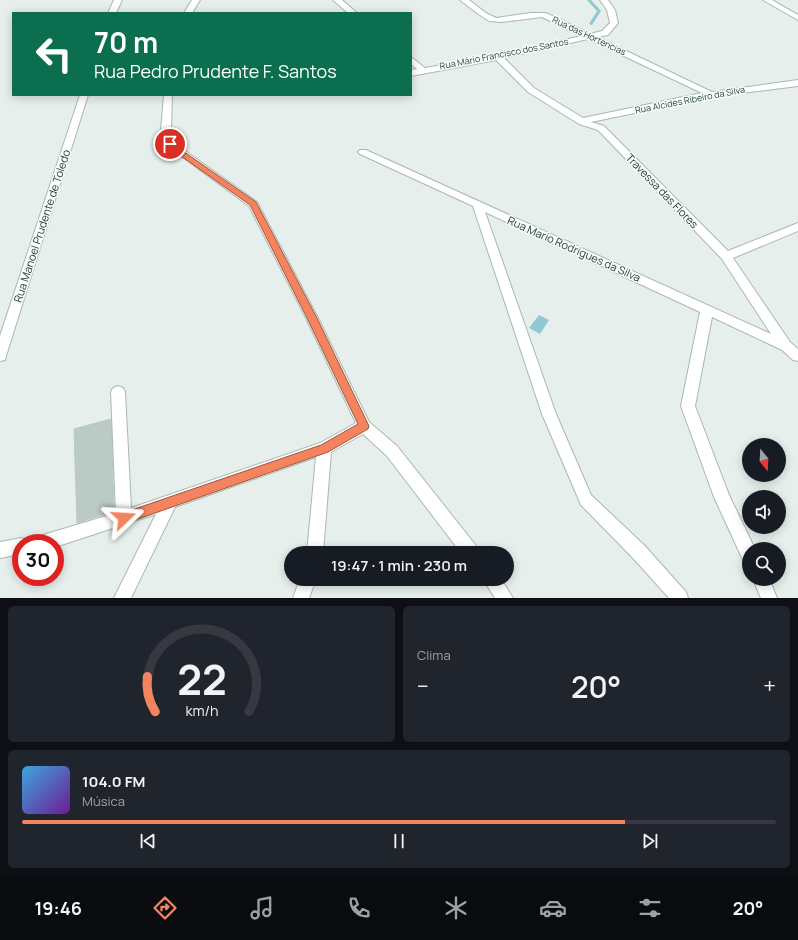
<!DOCTYPE html>
<html lang="pt">
<head>
<meta charset="utf-8">
<style>
  :root { --surface:#171b24; --page:#20242c; --text:#f1f3f6; --muted:#9ea1a6; --line:#363941; --accent:#f4845f }
  body { margin:0; font-family:Manrope,sans-serif; background:var(--page); color:var(--text); height:100vh; display:flex; flex-direction:column; font-size:15px; white-space:nowrap }
  * { box-sizing:border-box; margin:0 }
  p { font-size:13px; color:var(--muted) }
  .icon { flex:none; width:22px; height:22px; fill:none; stroke:currentColor; stroke-width:2; stroke-linecap:round; stroke-linejoin:round }
  .map { position:relative; height:598px; overflow:hidden }
  .side { display:flex; flex-direction:column; gap:8px; padding:8px; background:#0d0f14; flex:1 }
  .side>* { flex:none }
  .guide { position:absolute; left:12px; top:12px; width:400px; height:84px; border-radius:0px; box-shadow:0 2px 10px #0003; background:#0b6e4f; color:#fff; overflow:hidden }
  .needle { width:26px; rotate:162deg }
  .controls { position:absolute; left:742px; top:438px; display:grid; gap:8px }
  .controls a { display:grid; place-items:center; width:44px; height:44px; border-radius:50%; background:var(--surface); box-shadow:0 2px 10px #0003; font-size:20px }
  .speed { position:absolute; left:12px; top:534px; display:flex; gap:8px; font-size:20px; font-weight:700; text-align:center }
  .speed>* { display:grid; place-content:center; width:52px; height:52px; border-radius:50%; background:var(--surface); box-shadow:0 2px 10px #0003; line-height:1 }
  .speed .limit { border:6px solid #d22; background:#fff; color:#111 }
  .pin { position:absolute; display:grid; place-items:center; width:34px; height:34px; color:#fff; margin:-17px; border:2px solid #fff; border-radius:50%; box-shadow:0 1px 4px #0007 }
  .me { position:absolute; width:44px; margin:-22px; rotate:70deg; stroke-linejoin:round; filter:drop-shadow(0 0 3px #0008) }
  .turn { display:flex; align-items:center; gap:14px; height:84px; padding:0 16px; font-size:18px }
  .turn .icon { width:52px; height:52px; stroke-width:2.5 }
  .turn b { display:block; font-size:28px; line-height:34px }
  .big { font-size:30px; font-weight:600; line-height:1.1 }
  .side .card { flex:1; display:flex; flex-direction:column; justify-content:center; gap:6px; min-width:0; padding:0 14px; border-radius:6px; background:var(--page) }
  .side .dial { align-items:center; gap:0 }
  .dial svg { height:104px; overflow:visible; fill:none; stroke:var(--line); stroke-width:7; stroke-linecap:round; text-anchor:middle }
  .dial text { fill:var(--text); stroke:none }
  .song { display:flex; align-items:center; gap:12px }
  .cover { width:48px; height:48px; border-radius:6px; background:linear-gradient(135deg,hsl(200 70% 55%),hsl(280 70% 35%)) }
  .played { height:4px; border-radius:2px; background:linear-gradient(90deg,var(--accent) 80%,var(--line) 80%) }
  .keys { display:flex; justify-content:space-around; direction:ltr }
  .heat { display:flex; justify-content:space-between; align-items:center; font-size:22px; direction:ltr }
  .side .tiles { flex:1; display:grid; gap:8px; grid-template-columns:1fr 1fr }
  .card:last-child { grid-column:span 2 }
  .trip { position:absolute; left:284px; top:546px; width:230px; height:40px; border-radius:20px; background:var(--surface); box-shadow:0 2px 10px #0003; font-weight:600; line-height:40px; text-align:center }
  .tabs { display:flex; height:64px; justify-content:space-around; align-items:center; background:#090b0e; color:var(--muted) }
  .tabs .icon { width:28px; height:28px }
  .tabs .current { color:var(--accent) }
  .tabs b { font-size:18px; color:var(--text) }
  .map>svg:first-child { display:block }
  .water { fill:#8ec9d4 }
  .lines { fill:none; stroke-linecap:round; stroke-linejoin:round }
  .stream { fill:#8ec9d4; fill-rule:evenodd }
  .building { fill:#bbcac4; stroke:#b8c9c2 }
  .minor-casing { stroke:#a8b8b2; stroke-width:2 }
  .tertiary-casing { stroke:#a8b8b2; stroke-width:2 }
  .minor { fill:#fff; fill-rule:evenodd }
  .tertiary { fill:#fff; fill-rule:evenodd }
  .route { fill:#f4845f; stroke:#9f563e }
  .labels { text-anchor:middle; stroke-width:3; stroke-linejoin:round; paint-order:stroke }
  .far-street-label { font-size:9px; fill:#24423a; stroke:#f7fbf9 }
  .street-label { font-size:11px; fill:#24423a; stroke:#f7fbf9 }
</style>
</head>
<body>
<div class="map">
<svg width="798" height="598" viewBox="0 0 798 598">
  <rect width="100%" height="100%" fill="#e6efeb"/>
  <path class="water" d="M539,315l10,5 -9,14 -11,-6z"/>
  <g class="lines">
    <path class="stream" d="M587,0h4l10,11 -9,14h-1l-2,-1 8,-13z"/>
  </g>
  <path class="building" d="M111,419l3,92 -37,12 -3,-94z"/>
  <g class="lines">
    <defs>
      <g id="minor">
        <path d="M192,0h8l-8,13h-8z"/>
        <path d="M333,0h9l15,13h-9z"/>
        <path d="M460,0h9l17,13 10,5 35,-5h15l44,21 12,-3 8,-8 -3,-13 -7,-10h8l7,10 3,13 -10,12 -11,2 115,55 86,-12v6l-81,10 -126,26 13,4 124,125 70,-28v8l-65,27 57,84 8,7v12l-5,-1 -11,-10 -70,-33 -17,89 34,89 26,54h-6v13l-6,-2 -29,-63 -33,-91 19,-94 -215,-100 71,202 35,81 53,50 42,47 2,6h-19l-37,-41 -51,-52 -39,-91 -69,-208 -113,-52 -2,-2 2,-2h6l405,184 -49,-75 -124,-129 -19,-6 -51,-32 -32,-32 -85,16v-6l6,-1 -6,-5v-7l14,11 73,-13 83,-19 -39,-19 -41,5 -12,-1 -12,-8zM588,39l114,54 -119,25 -49,-30 -30,-30z"/>
        <path d="M763,0h9l26,15v5z"/>
        <path d="M164,95h8l-1,35 3,13 83,59 61,116 51,104 28,24 80,101 2,6h-18l-74,-97 -24,-22 -32,18 -8,101h-16l9,-96 -141,50 -44,91h-17l42,-84 -101,33v-4h-20l2,-6 6,-2 73,-22 -5,-121 2,-4 5,-2 5,2 2,4 6,116 189,-65 36,-20 -50,-105 -57,-112 -84,-62 -4,-14z"/>
        <path d="M21,538l6,2 1,3h-7v11l-21,4v-16z"/>
        <path d="M300,579h16l-7,19h-16z"/>
        <path d="M483,579h18l12,19h-18z"/>
        <path d="M753,579h16l8,19h-16z"/>
      </g>
      <g id="tertiary">
        <path d="M114,0h8l-6,13h-8z"/>
        <path d="M80,95h8l-82,261 -1,4 -5,1v-25z"/>
      </g>
    </defs>
    <use href="#minor" class="minor-casing"/>
    <use href="#tertiary" class="tertiary-casing"/>
    <use href="#minor" class="minor"/>
    <use href="#tertiary" class="tertiary"/>
  </g>
  <path class="route" d="M170,142l86,60 61,116 52,108 -1,3 -40,23 -204,72 -4,-2 -1,-4 1,-4 201,-69 37,-21 -51,-106 -57,-113 -83,-59v-3z"/>
  <g class="labels">
    <g class="far-street-label">
      <text transform="translate(589 36) rotate(25)" y="3">Rua das Hortencias</text>
      <text transform="translate(504 54) rotate(-11)" y="3">Rua Mário Francisco dos Santos</text>
      <text transform="translate(690 100) rotate(-11)" y="3">Rua Alcides Ribeiro da Silva</text>
    </g>
    <g class="street-label">
      <text transform="translate(662 191) rotate(46)" y="4">Travessa das Flores</text>
      <text transform="translate(42 226) rotate(-72)" y="4">Rua Manoel Prudente de Toledo</text>
      <text transform="translate(574 249) rotate(24)" y="4">Rua Mario Rodrigues da Silva</text>
    </g>
  </g>
</svg>
<div class="controls">
<a><svg class="needle" viewBox="-14 -14 28 28"><path d="M0-13l5 13h-10z" fill="#e53935"/><path d="M0 13l5-13h-10z" fill="#9ea1a6"/></svg></a>
<a><svg class="icon" aria-label="sound" viewBox="0 0 24 24"><path d="M4 9h4l5-4v14l-5-4H4zM17 9q2 3 0 6"/></svg></a>
<a><svg class="icon" aria-label="search" viewBox="0 0 24 24"><circle cx="10" cy="10" r="6"/><path d="M15 15l6 6"/></svg></a>
</div>
<div class="speed"><div class="limit">30</div></div>
<div class="pin" style="left:170px;top:144px;background:#d93025"><svg class="icon" aria-label="arrive" viewBox="0 0 24 24"><path d="M6 21V4h12l-3 4 3 4H6"/></svg></div>
<svg class="me" style="left:124px;top:518px" viewBox="-20 -20 40 40"><path d="M0-17L14 15 0 8-14 15z" fill="#f4845f" stroke="#fff" stroke-width="4"/></svg>
<div class="trip">19:47 · 1 min · 230 m</div>
<div class="guide">
<div class="turn"><svg class="icon" aria-label="left" viewBox="0 0 24 24"><path d="M17 20v-9H6M10 6l-5 5 5 5"/></svg><div><b>70 m</b>Rua Pedro Prudente F. Santos</div></div>
</div>
</div>
<section class="side">
<div class="tiles">
<div class="card dial"><svg viewBox="0 0 100 80">
<path d="M14 69A42 42 0 1 1 86 69"/>
<path d="M14 69A42 42 0 0 1 8 42" stroke="#f4845f"/>
<text x="50" y="56" font-size="32" font-weight="700">22</text>
<text x="50" y="72" font-size="11">km/h</text>
</svg></div>
<div class="card"><p>Clima</p>
<div class="heat"><a>−</a><b class="big">20°</b><a>+</a></div>
</div>
<div class="card">
<div class="song"><i class="cover"></i><div><b>104.0 FM</b><p>Música</p></div></div>
<div class="played"></div>
<div class="keys"><svg class="icon" aria-label="previous" viewBox="0 0 24 24"><path d="M18 5L8 12l10 7zM5 5v14"/></svg><svg class="icon" aria-label="pause" viewBox="0 0 24 24"><path d="M8 5v14M16 5v14"/></svg><svg class="icon" aria-label="next" viewBox="0 0 24 24"><path d="M6 5l10 7-10 7zM19 5v14"/></svg></div>
</div>
</div>
</section>
<nav class="tabs">
<b>19:46</b>
<svg class="icon current" aria-label="directions" viewBox="0 0 24 24"><path d="M12 3l9 9-9 9-9-9zM9 14v-3h6M13 9l2 2-2 2"/></svg>
<svg class="icon" aria-label="music" viewBox="0 0 24 24"><path d="M9 18V5l10-2v13"/><circle cx="6" cy="18" r="3"/><circle cx="16" cy="16" r="3"/></svg>
<svg class="icon" aria-label="phone" viewBox="0 0 24 24"><path d="M5 4h4l2 5-3 2q2 4 5 5l2-3 5 2v4C11 20 4 13 5 4z"/></svg>
<svg class="icon" aria-label="climate" viewBox="0 0 24 24"><path d="M12 3v18M4 7l16 10M4 17L20 7"/></svg>
<svg class="icon" aria-label="car" viewBox="0 0 24 24"><path d="M5 17H2v-5l4-1 3-4h7l3 4 3 1v5h-3M9 17h6M6 11h13"/><circle cx="7" cy="17" r="2"/><circle cx="17" cy="17" r="2"/></svg>
<svg class="icon" aria-label="filters" viewBox="0 0 24 24"><path d="M4 7h16M4 17h16"/><circle cx="9" cy="7" r="2"/><circle cx="15" cy="17" r="2"/></svg>
<b>20°</b>
</nav>
</body>
</html>
